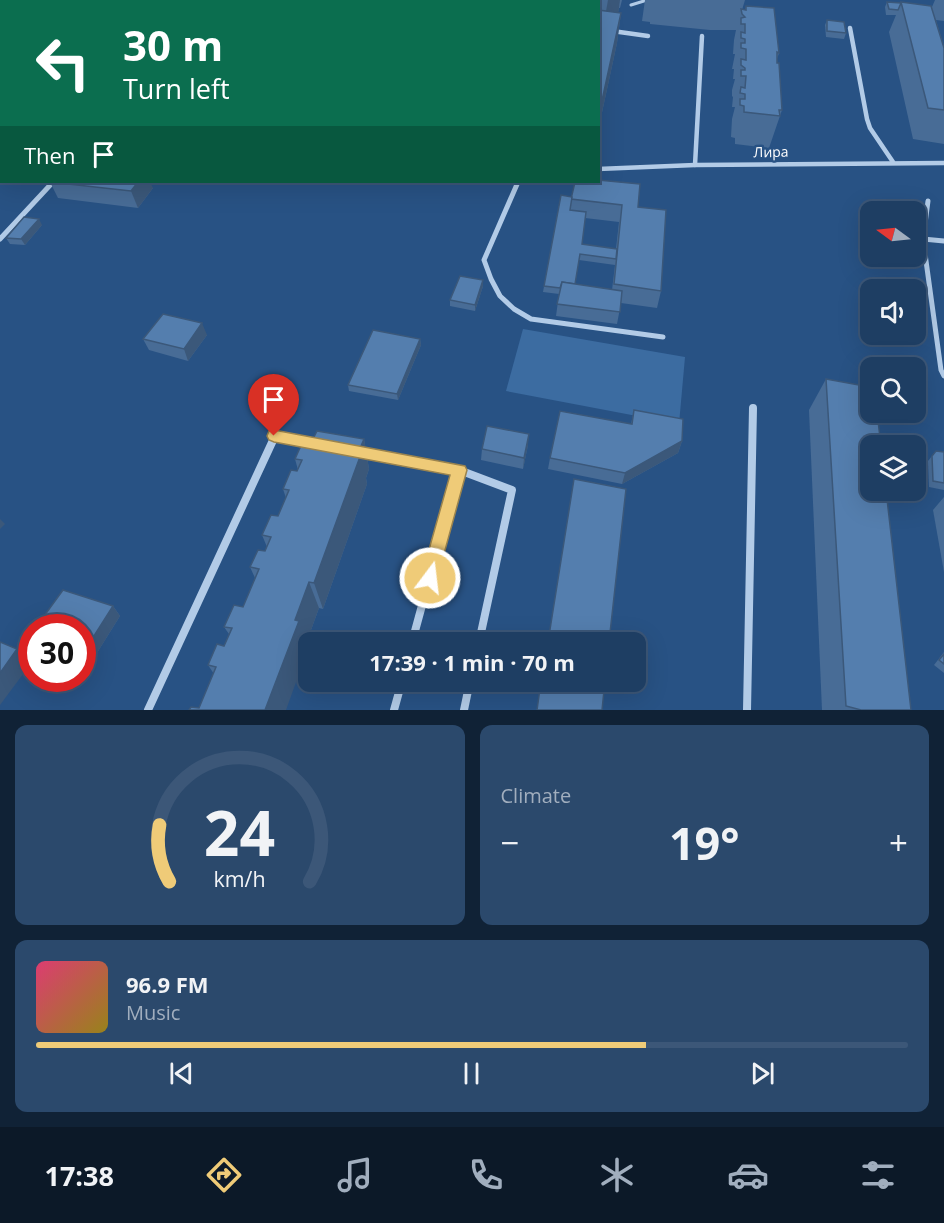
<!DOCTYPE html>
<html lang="en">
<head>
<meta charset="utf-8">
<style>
  :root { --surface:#1e3e63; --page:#2b496c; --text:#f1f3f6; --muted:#a1aebe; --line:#3c5778; --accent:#efcb78 }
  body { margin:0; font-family:"Open Sans",sans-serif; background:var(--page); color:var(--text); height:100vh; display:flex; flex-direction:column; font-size:22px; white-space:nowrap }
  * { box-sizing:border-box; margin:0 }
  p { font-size:20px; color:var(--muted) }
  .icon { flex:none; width:33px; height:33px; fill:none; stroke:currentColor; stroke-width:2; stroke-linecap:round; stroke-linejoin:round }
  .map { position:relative; height:710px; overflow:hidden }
  .side { display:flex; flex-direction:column; gap:15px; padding:15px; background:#102236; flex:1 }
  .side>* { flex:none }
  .top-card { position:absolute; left:0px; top:0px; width:600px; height:183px; box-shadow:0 6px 24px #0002,0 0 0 2px var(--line); background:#0b6e4f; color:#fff; overflow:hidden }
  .needle { width:39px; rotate:285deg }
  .tools { position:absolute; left:860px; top:201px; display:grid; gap:12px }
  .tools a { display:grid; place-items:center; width:66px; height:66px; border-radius:12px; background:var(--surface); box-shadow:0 6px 24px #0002,0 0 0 2px var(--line); font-size:30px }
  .speed { position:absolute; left:18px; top:614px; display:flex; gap:12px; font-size:30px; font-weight:700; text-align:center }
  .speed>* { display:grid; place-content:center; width:78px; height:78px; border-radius:50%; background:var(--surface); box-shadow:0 6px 24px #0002,0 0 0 2px var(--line); line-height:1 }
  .speed .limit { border:9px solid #d22; background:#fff; color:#111 }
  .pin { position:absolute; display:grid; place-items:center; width:51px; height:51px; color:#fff; margin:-62px -26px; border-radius:50% 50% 50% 0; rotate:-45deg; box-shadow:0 0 6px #0007 }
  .pin .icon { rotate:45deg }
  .me { position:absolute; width:66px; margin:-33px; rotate:15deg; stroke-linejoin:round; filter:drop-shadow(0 0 4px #0008) }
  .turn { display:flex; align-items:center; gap:21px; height:126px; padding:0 24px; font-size:27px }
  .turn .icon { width:78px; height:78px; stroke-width:2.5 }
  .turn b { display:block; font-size:42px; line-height:51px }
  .then { display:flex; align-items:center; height:57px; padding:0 24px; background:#0003; gap:12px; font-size:22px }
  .big { font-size:45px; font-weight:700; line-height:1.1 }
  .side .tile { flex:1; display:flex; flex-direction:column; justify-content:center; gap:9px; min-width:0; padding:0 21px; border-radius:12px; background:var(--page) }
  .side .dial { align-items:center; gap:0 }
  .dial svg { height:156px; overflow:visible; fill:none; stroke:var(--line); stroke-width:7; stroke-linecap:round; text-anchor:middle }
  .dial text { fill:var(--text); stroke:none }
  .song { display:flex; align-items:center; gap:18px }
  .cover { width:72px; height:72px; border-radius:9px; background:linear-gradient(135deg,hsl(340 70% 55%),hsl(50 70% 35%)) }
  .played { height:6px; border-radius:3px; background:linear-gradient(90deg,var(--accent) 70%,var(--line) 70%) }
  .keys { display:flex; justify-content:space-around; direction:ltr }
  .heat { display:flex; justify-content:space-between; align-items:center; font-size:33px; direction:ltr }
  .side .tiles { flex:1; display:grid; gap:15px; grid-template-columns:1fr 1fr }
  .tile:last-child { grid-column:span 2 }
  .trip { position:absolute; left:298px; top:632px; width:348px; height:60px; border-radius:12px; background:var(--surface); box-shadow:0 6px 24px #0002,0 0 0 2px var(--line); font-weight:700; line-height:60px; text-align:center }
  .dock { display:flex; height:96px; justify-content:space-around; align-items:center; background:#0c1928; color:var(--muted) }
  .dock .icon { width:42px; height:42px }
  .dock .on { color:var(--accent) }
  .dock b { font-size:27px; color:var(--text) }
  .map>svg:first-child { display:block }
  .green { fill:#3c6ca1 }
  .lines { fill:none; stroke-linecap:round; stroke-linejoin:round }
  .service { stroke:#b2cbe7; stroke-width:3 }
  .minor-far2 { stroke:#b2cbe7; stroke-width:4.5 }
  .minor-far1 { stroke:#b2cbe7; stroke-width:5 }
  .minor { stroke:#b2cbe7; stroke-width:8 }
  .wall { fill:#486c96; fill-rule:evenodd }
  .shaded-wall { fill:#3b587a }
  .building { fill:#547eae; stroke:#3b587a; stroke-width:1.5 }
  .route { fill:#efcb78; stroke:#9b844e; stroke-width:1.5 }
  .labels { text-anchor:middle; stroke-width:5; stroke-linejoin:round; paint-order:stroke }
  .far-street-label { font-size:14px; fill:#fff; stroke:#285284 }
</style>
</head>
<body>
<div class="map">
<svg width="944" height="710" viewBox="0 0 944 710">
  <rect width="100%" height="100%" fill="#285284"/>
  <path class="green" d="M523,329l162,28 -6,67 -173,-33z"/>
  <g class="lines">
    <path class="service" d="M631,5l16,-5"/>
    <g class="minor-far2">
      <path d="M850,28l17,91 3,9 23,34"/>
      <path d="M598,29l50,7"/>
      <path d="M695,165l7,-129"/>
      <path d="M598,169l97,-4 249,-2"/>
    </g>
    <g class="minor-far1">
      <path d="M518,182l-34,78 7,19 9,17 14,13 17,10 132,18"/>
      <path d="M928,201l-5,38 18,131 3,6"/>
      <path d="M0,239l53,-57"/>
      <path d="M923,239l21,2"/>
    </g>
    <g class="minor">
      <path d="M359,451l100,19 53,20 -33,152"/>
      <path d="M412,642l47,-172"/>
      <path d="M148,710l127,-274 44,8"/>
      <path d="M394,710l8,-29"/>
      <path d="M464,710l6,-29"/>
      <path d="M747,710l6,-302"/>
    </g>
  </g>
  <g class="wall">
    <path d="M260,0h32l-1,2h-30z"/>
    <path d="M595,0h27l-2,8h-1l-1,4 3,1 -4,30 -19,88v-129h-3z"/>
    <path d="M645,0h100l-3,10h3l1,-4 33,47 -2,6 5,51 -13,38 -34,-4v-6l-4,-1 1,-18 3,-12h-3l1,-10 -1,-1v-6l3,-11h-2l1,-10h-2l3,-15h-2l1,-14 2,-10h-26l-60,-6v-2l-8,-1z"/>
    <path d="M935,0h9v21l-8,-1 8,28v96l-31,-5 -24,-107 7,-17h-10l-1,-8 2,-5 45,5z"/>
    <path d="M827,20l19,13 -2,6 -18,-2 -1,-12z"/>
    <path d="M50,182l103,6 -15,20 -80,-10z"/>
    <path d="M561,195l77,12 23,84 -4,17 -36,-5 -4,21 -61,-8 3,-22 -16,-2zM585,218l34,4 -3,27 -34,-5zM579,260l36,5 -3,25 -37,-6z"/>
    <path d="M42,225l-17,20 -15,-1 -4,-6z"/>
    <path d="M483,286l-8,25 -25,-5v-6z"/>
    <path d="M207,335l-19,26 -39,-11 -6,-11z"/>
    <path d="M420,339l1,6 -23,55 -49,-9 -1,-6z"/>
    <path d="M826,379l85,331h-89l-13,-300z"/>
    <path d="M634,410l48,31 -4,12 -56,31 -74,-15 2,-11 81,-34z"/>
    <path d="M364,439l5,30 -3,9 1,6 -44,125 -4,-1 -12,33 2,5 -110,62 15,-34 -6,-9 16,-19 5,-12 -5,-7 19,-20 12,-29 -5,-11 15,-16 2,-4 -5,-12 16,-19 8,-18 -3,-9 15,-19 -3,-11 16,-16z"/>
    <path d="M528,445l-5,24 -42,-9 1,-11z"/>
    <path d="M936,451l8,1v38l-15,-3 -1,-26z"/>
    <path d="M944,497v75l-11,-62z"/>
    <path d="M113,606l7,10 -25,40 -13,-4v-25z"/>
    <path d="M944,652v21l-10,-8z"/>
  </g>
  <g class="shaded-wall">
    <path d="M608,0h12l-2,15 -13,2z"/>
    <path d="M621,13l-4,30 -19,88v-12z"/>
    <path d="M2,116v17l-2,2v-17z"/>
    <path d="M138,182h12l3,6 -15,20 -7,-17z"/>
    <path d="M39,219l3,6 -17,20 -4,-6z"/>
    <path d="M483,280v6l-8,25v-6z"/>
    <path d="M202,323l5,12 -19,26 -4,-12z"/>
    <path d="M420,339l1,6 -23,55 -1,-6z"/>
    <path d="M529,434l-1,11 -5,24 1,-11z"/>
    <path d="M364,439l5,30 -3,9 1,6 -44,125 -9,-26z"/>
    <path d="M682,441l-4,12 -56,31 3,-11z"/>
    <path d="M0,519l5,5 -5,5z"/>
    <path d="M309,582l10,26 -12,33 2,5 -23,64h-21l30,-90z"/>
    <path d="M113,606l7,10 -25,40 -8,-9z"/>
    <path d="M17,649l15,13 -32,43v-32z"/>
  </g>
  <g class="building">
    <path d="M887,2l14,1 -3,7 -9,-1z"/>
    <path d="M901,2l30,4 13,42v62l-16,-2z"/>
    <path d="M746,6l28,2 5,45 -2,-1v11h2l3,47h-3l1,6 -36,-4v-6l-4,-1v-6h5v-5l-5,-1 1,-6 4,1 1,-12h-5v-6h4v-2l-4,-3v-6l5,1v-11l-5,-1v-5h4v-4l-4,-1v-6l4,1v-9h-4v-6l4,-1 -3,-3 -1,-5 5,1z"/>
    <path d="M598,10l23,3 -23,106z"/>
    <path d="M827,20l17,2 2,11 -19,-2z"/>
    <path d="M0,107h2v9l-2,2z"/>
    <path d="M598,180l42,4 -2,23 28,3 -5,81 -47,-7 8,-79 -51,-6 4,-17h23z"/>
    <path d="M50,182h88l-7,9z"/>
    <path d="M561,195l11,2 -2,13 16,2 -4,32 35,5 -1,10 -36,-5 -5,30 -13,-2 -2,6 -16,-2z"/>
    <path d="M24,217l15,2 -18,20 -15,-1z"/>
    <path d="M460,276l23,4 -8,25 -25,-5z"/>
    <path d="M562,282l60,9 -2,21 -63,-8z"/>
    <path d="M163,314l39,9 -18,26 -41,-10z"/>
    <path d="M373,330l47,9 -23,55 -49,-9z"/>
    <path d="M826,379l44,8v25h7l4,34h-11v44h16l25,220h-50l-15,-4z"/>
    <path d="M634,410l49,9 -1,22 -57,32 -75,-15 10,-47 72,13z"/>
    <path d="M487,426l42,8 -5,24 -42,-9z"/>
    <path d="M317,431l47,8 -6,14 3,1 -47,129 -5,-1 -14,38 4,1 -34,89h-76l2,-3 8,1 17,-41 -8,-2 9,-21 7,2 8,-18 -8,-1 10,-22 9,2 16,-38 -9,-2 8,-17 7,1 6,-14 -9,-2 9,-20 7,1 11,-26 -6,-1 8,-19 6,1 5,-11 -7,-1 8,-18 8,2z"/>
    <path d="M936,451l8,1v31l-11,-2 -1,-25z"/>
    <path d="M574,479l52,10 -17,153h-61z"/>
    <path d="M63,590l50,16 -26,41 -5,-1v-19h-46z"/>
    <path d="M0,642l17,7 -17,24z"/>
    <path d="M944,654v10l-5,-4z"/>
    <path d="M541,681h64l-3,29h-65z"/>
  </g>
  <path class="route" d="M274,430l191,36 2,4 -31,113 -6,3 -6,-3 -3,-5 29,-103 -176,-33 -5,-2 -2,-4 2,-5z"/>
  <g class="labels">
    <g class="far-street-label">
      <text transform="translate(771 152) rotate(-1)" y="5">Лира</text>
    </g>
  </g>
</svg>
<div class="tools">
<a><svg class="needle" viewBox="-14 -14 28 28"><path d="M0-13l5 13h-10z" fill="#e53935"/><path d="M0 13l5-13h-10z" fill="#a1aebe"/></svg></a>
<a><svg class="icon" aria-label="sound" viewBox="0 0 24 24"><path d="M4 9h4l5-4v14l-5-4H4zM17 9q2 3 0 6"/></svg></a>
<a><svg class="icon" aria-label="search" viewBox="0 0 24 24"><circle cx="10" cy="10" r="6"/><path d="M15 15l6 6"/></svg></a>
<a><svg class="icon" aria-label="layers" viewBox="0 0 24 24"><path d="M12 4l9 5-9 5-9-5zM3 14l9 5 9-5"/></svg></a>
</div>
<div class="speed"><div class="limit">30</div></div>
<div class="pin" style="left:274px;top:436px;background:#d93025"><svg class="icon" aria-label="arrive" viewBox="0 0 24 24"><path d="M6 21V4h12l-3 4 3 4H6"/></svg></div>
<svg class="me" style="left:430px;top:578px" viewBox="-20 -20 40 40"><circle r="17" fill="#efcb78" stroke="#fff" stroke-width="3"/><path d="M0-11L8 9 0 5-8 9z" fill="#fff"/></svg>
<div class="trip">17:39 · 1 min · 70 m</div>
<div class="top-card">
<div class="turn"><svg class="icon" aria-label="left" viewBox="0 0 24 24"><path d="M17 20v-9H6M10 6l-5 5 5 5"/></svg><div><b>30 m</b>Turn left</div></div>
<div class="then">Then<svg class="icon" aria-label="arrive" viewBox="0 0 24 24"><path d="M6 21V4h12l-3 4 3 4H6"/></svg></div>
</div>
</div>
<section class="side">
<div class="tiles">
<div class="tile dial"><svg viewBox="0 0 100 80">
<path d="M14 69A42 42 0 1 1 86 69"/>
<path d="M14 69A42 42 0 0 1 9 40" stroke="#efcb78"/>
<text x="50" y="56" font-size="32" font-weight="700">24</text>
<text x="50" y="72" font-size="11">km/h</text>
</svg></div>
<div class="tile"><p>Climate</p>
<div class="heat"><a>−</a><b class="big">19°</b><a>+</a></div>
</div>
<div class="tile">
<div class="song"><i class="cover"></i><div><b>96.9 FM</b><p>Music</p></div></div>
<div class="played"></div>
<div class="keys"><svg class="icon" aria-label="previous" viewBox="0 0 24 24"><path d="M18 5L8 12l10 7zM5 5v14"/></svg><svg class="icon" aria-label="pause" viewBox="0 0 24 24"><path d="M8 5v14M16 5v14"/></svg><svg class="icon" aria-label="next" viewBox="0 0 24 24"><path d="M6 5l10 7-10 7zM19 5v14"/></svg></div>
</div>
</div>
</section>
<nav class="dock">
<b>17:38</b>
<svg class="icon on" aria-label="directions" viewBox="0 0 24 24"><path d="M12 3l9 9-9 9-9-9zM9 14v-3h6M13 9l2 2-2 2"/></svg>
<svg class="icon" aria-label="music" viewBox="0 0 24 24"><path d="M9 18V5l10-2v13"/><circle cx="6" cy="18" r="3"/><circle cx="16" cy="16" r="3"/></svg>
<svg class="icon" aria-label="phone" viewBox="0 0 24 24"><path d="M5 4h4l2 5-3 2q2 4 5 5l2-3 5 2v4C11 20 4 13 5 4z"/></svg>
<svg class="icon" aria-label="climate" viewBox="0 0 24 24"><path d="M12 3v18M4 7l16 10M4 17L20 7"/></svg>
<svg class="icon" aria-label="car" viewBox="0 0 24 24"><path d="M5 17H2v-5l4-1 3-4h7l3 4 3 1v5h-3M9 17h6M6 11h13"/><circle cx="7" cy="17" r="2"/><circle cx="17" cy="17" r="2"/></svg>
<svg class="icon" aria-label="filters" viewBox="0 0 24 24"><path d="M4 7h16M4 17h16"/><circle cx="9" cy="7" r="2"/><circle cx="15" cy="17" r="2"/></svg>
</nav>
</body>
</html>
